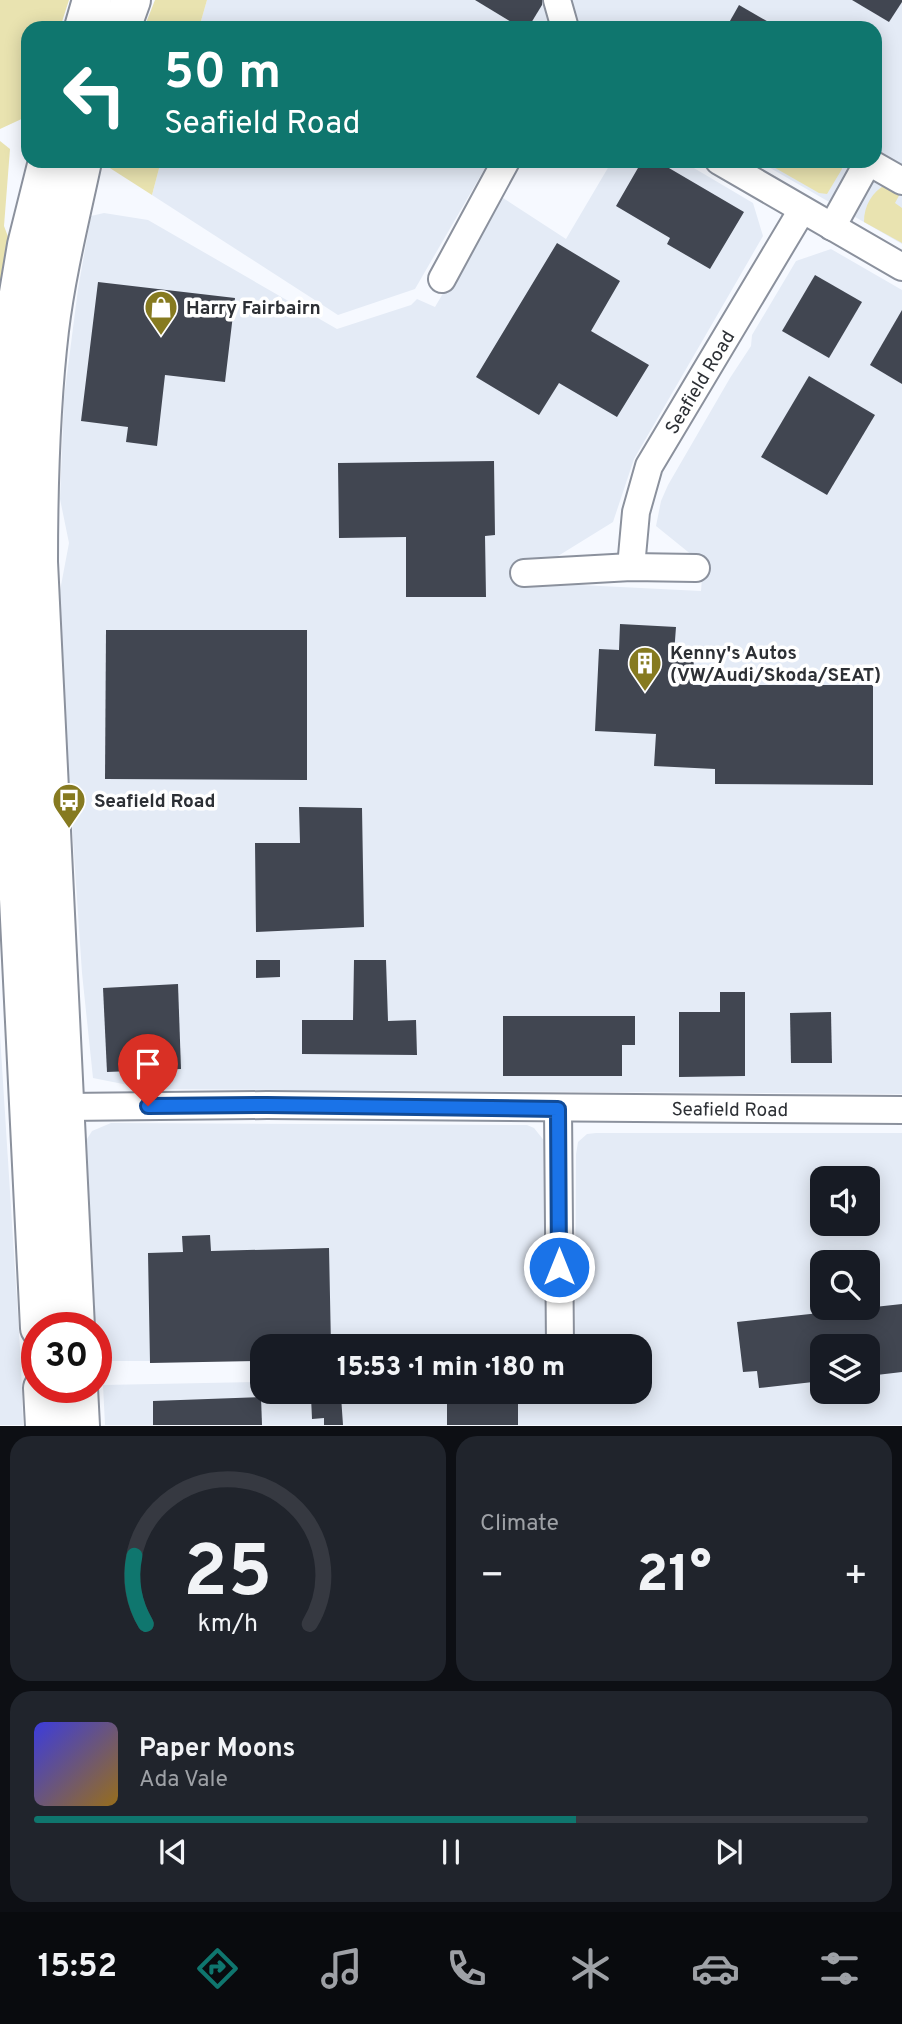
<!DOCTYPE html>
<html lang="en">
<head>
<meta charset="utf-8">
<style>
  :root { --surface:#171b24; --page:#20242c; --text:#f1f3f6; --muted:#9ea1a6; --line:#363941; --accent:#0f766e }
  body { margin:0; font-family:Overpass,sans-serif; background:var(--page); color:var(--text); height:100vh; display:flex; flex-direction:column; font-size:26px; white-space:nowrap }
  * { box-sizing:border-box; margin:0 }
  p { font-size:23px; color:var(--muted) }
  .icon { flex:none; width:38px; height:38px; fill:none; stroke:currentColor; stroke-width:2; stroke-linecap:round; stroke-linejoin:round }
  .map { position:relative; height:1426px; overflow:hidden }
  .sheet { display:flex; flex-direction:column; gap:10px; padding:10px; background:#0d0f14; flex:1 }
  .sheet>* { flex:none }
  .banner { position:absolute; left:21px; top:21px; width:861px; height:147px; border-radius:21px; box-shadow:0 4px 18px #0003; background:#0f766e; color:#fff; overflow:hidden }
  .tools { position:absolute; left:810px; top:1166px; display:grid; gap:14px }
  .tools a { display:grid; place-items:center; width:70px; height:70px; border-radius:14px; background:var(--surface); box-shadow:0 4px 18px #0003; font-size:35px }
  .speed { position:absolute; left:21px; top:1312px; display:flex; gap:14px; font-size:35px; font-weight:700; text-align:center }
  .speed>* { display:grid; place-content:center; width:91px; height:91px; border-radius:50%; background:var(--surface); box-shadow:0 4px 18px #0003; line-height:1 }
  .speed .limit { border:10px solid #d22; background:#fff; color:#111 }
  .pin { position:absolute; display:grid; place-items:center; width:60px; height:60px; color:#fff; margin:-72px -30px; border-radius:50% 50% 50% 0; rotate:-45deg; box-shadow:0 0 7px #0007 }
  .pin .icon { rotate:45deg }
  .me { position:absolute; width:77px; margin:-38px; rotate:0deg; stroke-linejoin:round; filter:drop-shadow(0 0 5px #0008) }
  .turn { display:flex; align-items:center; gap:24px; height:147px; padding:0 28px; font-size:32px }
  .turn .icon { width:91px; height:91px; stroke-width:2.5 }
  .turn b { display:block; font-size:49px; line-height:60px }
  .big { font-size:52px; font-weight:800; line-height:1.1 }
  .sheet .widget { flex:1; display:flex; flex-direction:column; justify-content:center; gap:10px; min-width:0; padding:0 24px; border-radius:21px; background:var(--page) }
  .sheet .dial { align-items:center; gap:0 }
  .dial svg { height:182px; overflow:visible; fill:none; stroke:var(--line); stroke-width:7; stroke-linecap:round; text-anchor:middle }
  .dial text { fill:var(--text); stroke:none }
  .song { display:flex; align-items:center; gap:21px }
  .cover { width:84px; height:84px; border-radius:10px; background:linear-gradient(135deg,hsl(240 70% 55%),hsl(40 70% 35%)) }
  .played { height:7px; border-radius:4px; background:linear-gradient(90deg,var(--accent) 65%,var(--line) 65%) }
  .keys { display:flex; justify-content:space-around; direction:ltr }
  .heat { display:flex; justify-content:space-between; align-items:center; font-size:38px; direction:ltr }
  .sheet .tiles { flex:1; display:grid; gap:10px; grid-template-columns:1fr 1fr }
  .widget:last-child { grid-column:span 2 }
  .trip { position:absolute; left:250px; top:1334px; width:402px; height:70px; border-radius:21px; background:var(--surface); box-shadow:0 4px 18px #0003; font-weight:800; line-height:70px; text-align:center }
  .tab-bar { display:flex; height:112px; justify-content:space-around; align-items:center; background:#090b0e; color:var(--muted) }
  .tab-bar .icon { width:49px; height:49px }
  .tab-bar .active { color:var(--accent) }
  .tab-bar b { font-size:32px; color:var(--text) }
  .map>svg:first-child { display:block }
  .built { fill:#e4ebf6; fill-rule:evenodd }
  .green { fill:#e9e3b0 }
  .building { fill:#414651 }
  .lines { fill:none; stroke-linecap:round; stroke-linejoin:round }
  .street-casing { stroke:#8b919d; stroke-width:30 }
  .highway-casing { stroke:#8b919d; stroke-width:42 }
  .street { stroke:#fff; stroke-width:26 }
  .highway { stroke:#fff; stroke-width:38 }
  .route-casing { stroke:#114b97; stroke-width:18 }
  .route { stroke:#1a73e8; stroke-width:12 }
  .labels { text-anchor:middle; stroke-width:7; stroke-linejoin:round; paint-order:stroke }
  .poi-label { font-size:19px; font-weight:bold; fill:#2d3035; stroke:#fff; text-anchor:start }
  .street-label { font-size:19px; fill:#2d3035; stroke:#fff }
</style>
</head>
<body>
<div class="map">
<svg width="902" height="1426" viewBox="0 0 902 1426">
  <rect width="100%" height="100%" fill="#f6f9ff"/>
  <g class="built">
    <path d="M207,0h695v244l-144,-83h117v-133h-676z"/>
    <path d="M161,161h328l-74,128 -77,26 -186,-120z"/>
    <path d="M612,161h70l71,42 10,33 -129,223 -21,63 -55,34 2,28 141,7 2,-27 -47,-38 5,-25 7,-16 62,-107 21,-32 1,-11 44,-74 35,-12 71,41v804l-754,-5 -55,-11 -11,-105 -14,-207 -9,-170 10,-53 -9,-44 4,-101 14,-109 13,-73 13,-3 44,7 189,109 74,-24 6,-6 18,8 65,-111 66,43z"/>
    <path d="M0,1035l21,329 2,61h-23z"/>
    <path d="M111,1123l416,2 7,3 12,15 2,203h-286v15h-162l-3,-5 -11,-208 1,-9 5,-8z"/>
    <path d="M596,1133h306v292h-797l-2,-40 159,-3v9h378v-45h-65l1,-192 2,-12 9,-8zM822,1178h46v45h-46zM822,1262h46v45h-46zM822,1346h46v45h-46z"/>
  </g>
  <g class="green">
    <path d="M0,0h69l-9,28h-32v88l-28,13z"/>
    <path d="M155,0h52l-8,28h-55z"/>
    <path d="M0,141l10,8 -6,77 6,16 -10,68z"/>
    <path d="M103,161h58l-9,34 -50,-32z"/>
    <path d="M763,161h54l4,2 2,-2h18l1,8 -15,25 -8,-1z"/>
    <path d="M887,184l15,6 -7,13 7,5v35l-38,-21c0,-16 8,-31 23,-38z"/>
  </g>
  <g class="building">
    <path d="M475,0h67v5l-14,23h-7z"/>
    <path d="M852,0h50v2l-13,20z"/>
    <path d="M739,5l40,23h-53z"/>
    <path d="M642,161h15l87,51 -34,57 -43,-25 3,-6 -54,-32z"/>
    <path d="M557,243l63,38 -29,50 58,34 -32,52 -58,-34 -20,32 -63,-38z"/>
    <path d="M815,275l47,27 -33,56 -47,-27z"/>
    <path d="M98,282l137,16 -10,84 -60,-7 -8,71 -31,-4 2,-15 -47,-6z"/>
    <path d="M902,310v74l-32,-19z"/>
    <path d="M809,376l66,39 -48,80 -66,-38z"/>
    <path d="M494,461l1,74 -10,1 1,61h-80v-60l-67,1 -1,-75z"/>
    <path d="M620,624l56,3 -2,27 20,1 -1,30h180v100l-158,-1v-15l-61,-3 2,-32 -61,-3 4,-82 20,1z"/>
    <path d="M106,630h201v150l-202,-1z"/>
    <path d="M299,807l63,1 2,119 -108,5 -1,-89h45z"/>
    <path d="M256,960h24v17l-24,1z"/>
    <path d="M354,960h32l2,61 28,-1 1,35 -115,-1v-34h51z"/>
    <path d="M178,984l3,85 -74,3 -4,-84z"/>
    <path d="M720,992h25v84l-66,1v-65h41z"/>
    <path d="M831,1012l1,51h-41l-1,-50z"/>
    <path d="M503,1016h132v29h-13v31h-119z"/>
    <path d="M210,1235l1,16 118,-3 2,98h-69v15l-112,2 -2,-110 35,-1 -1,-16z"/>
    <path d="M902,1304v68l-34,4v-30h-46v35l-63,7 -2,-17 -14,1 -6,-50z"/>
    <rect x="447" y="1391" width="71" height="34"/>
    <path d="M341,1396l2,29h-19v-7l-12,1 -1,-22z"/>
    <path d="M261,1397l1,28h-109v-24z"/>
  </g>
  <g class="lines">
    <defs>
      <g id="street">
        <path d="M557,0l8,28"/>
        <path d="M719,161l183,106"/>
        <path d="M867,161l35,20"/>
        <path d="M832,227l36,-65"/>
        <path d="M442,279l64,-118"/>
        <path id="s1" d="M631,567l5,-55 13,-46 153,-256"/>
        <path d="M524,573l107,-6 65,1"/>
        <path id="s2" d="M65,1107l202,-2 635,5"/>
        <path d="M558,1109l2,237"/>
      </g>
      <g id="highway">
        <path d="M84,28l8,-28"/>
        <path d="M121,28l10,-28"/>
        <path d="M40,1328l-30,-613 -8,-214 9,-160 16,-96 21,-84"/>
        <path d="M75,1328l-37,-766c0,-77 2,-155 11,-232 7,-57 21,-113 33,-169"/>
        <path d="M43,1388l2,38"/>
        <path d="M78,1388l2,38"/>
      </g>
    </defs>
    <use href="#street" class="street-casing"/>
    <use href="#highway" class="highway-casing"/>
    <use href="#street" class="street"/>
    <use href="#highway" class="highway"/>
  </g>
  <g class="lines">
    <defs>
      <path id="route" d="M148,1106l119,-1 291,4 1,158"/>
    </defs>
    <use href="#route" class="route-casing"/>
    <use href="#route" class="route"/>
  </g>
  <defs>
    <symbol id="shop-pin" viewBox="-11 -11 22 30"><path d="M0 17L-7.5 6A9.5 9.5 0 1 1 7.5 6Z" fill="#867a20" stroke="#fff"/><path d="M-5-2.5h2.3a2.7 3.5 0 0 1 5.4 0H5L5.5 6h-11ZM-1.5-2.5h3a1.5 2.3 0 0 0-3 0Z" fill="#fff"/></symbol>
    <symbol id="building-pin" viewBox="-11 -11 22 30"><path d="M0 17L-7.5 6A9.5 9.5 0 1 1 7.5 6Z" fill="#867a20" stroke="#fff"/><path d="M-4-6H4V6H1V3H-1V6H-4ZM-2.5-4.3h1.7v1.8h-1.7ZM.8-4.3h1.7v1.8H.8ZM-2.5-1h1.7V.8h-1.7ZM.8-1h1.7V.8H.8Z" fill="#fff"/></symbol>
    <symbol id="bus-pin" viewBox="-11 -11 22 30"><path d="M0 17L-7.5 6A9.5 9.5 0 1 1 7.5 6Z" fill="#867a20" stroke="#fff"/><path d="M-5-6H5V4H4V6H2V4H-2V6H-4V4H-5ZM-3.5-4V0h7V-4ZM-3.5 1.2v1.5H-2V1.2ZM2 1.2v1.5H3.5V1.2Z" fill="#fff"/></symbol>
  </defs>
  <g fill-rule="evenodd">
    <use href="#shop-pin" x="142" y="288" width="38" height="52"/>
    <use href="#building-pin" x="626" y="644" width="38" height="52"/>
    <use href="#bus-pin" x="50" y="781" width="38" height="52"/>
  </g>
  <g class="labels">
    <g class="poi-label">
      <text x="186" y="314">Harry Fairbairn</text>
      <text x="670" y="659">Kenny's Autos<tspan x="670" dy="22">(VW/Audi/Skoda/SEAT)</tspan></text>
      <text x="94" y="807">Seafield Road</text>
    </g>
    <g class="street-label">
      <text dy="7" stroke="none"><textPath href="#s1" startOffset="201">Seafield Road</textPath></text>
      <text dy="7" stroke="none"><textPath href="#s2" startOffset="665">Seafield Road</textPath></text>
    </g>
  </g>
</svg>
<div class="tools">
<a><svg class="icon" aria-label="sound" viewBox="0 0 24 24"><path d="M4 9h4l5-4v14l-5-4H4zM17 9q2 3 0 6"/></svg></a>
<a><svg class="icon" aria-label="search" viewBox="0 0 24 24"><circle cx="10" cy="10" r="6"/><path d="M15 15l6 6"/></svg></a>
<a><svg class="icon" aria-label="layers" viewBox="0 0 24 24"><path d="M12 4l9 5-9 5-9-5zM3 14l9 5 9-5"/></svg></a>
</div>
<div class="speed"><div class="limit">30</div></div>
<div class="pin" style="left:148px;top:1106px;background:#d93025"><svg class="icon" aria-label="arrive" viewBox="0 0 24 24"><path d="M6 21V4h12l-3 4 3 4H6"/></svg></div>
<svg class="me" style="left:559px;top:1267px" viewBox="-20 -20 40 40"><circle r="17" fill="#1a73e8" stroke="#fff" stroke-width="3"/><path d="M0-11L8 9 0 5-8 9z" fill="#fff"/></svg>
<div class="trip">15:53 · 1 min · 180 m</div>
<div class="banner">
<div class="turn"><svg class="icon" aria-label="left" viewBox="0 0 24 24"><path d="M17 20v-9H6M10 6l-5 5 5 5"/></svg><div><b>50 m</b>Seafield Road</div></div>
</div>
</div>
<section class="sheet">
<div class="tiles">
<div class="widget dial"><svg viewBox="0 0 100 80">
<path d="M14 69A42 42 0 1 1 86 69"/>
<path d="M14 69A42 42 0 0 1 9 39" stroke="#0f766e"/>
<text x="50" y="56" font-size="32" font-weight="700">25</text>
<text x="50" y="72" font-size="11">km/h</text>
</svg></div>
<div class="widget"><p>Climate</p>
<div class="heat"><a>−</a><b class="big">21°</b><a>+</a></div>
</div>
<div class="widget">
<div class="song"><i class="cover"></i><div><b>Paper Moons</b><p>Ada Vale</p></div></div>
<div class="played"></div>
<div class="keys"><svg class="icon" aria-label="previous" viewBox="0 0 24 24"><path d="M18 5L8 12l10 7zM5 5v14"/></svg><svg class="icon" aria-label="pause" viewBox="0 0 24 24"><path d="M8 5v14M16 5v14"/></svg><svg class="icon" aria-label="next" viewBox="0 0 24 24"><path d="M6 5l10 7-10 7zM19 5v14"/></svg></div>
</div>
</div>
</section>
<nav class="tab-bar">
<b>15:52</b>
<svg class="icon active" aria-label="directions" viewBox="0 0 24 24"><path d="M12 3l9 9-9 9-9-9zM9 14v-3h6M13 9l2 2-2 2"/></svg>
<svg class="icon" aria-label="music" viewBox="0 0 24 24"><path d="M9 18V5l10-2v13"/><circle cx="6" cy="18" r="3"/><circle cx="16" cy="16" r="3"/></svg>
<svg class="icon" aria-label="phone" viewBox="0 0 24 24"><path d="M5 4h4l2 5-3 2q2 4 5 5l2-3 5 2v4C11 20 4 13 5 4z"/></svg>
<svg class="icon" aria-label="climate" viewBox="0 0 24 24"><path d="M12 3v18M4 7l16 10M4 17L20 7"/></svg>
<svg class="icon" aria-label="car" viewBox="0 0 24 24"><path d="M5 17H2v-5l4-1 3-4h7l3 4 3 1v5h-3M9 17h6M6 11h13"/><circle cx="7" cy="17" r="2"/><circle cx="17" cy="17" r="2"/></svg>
<svg class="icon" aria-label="filters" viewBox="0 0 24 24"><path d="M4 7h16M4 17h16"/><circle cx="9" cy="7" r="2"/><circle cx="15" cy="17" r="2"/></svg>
</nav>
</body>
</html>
